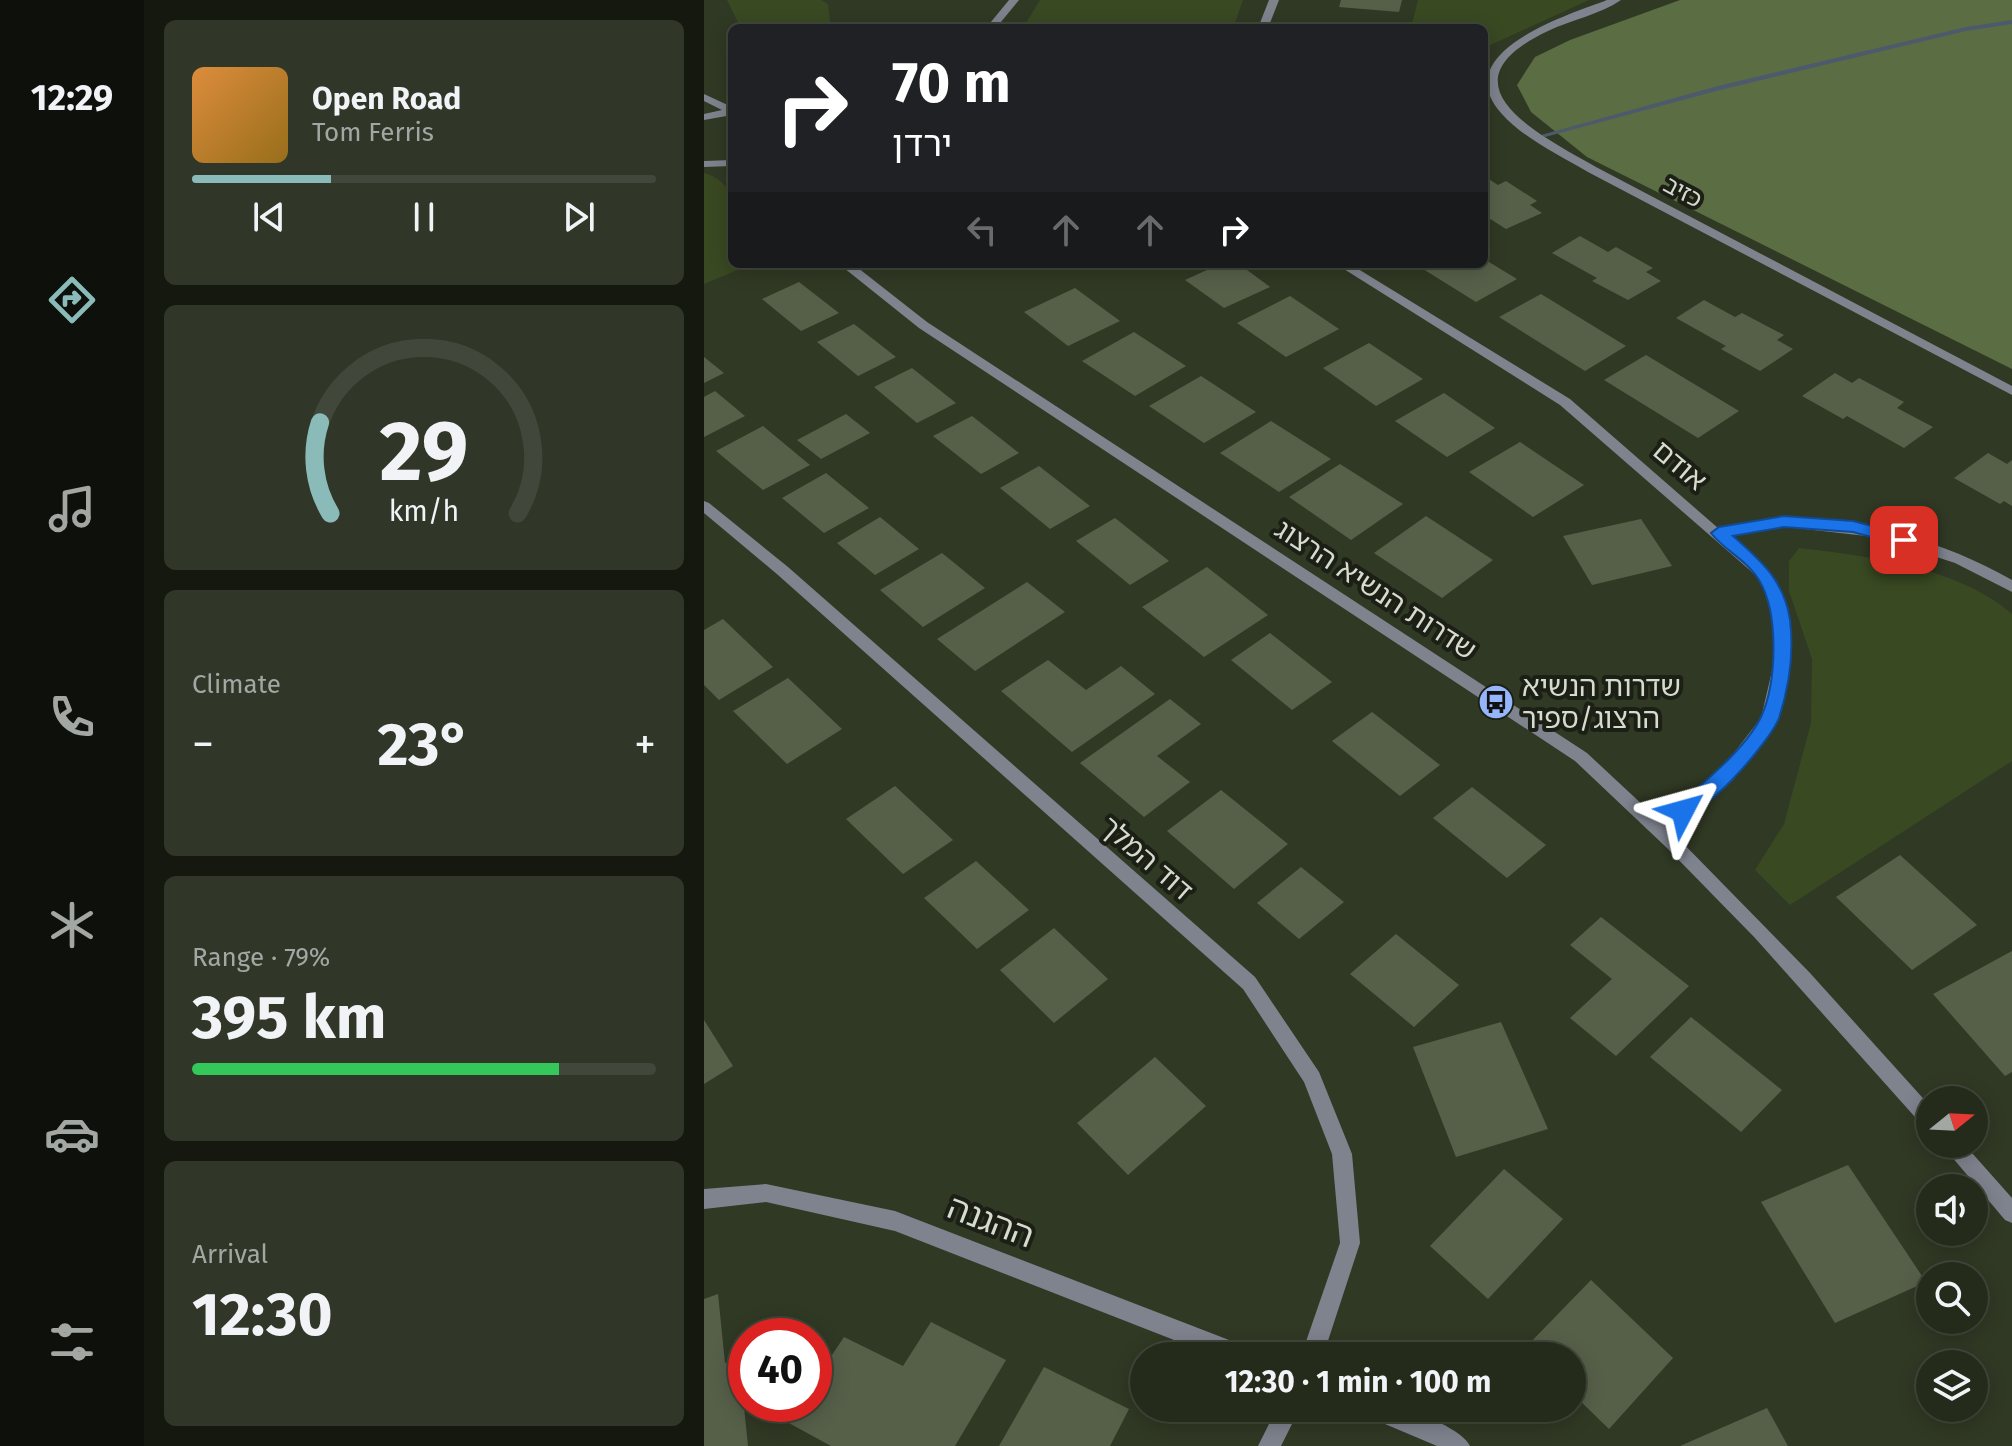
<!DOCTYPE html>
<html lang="en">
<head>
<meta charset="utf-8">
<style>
  :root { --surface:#242b1b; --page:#303728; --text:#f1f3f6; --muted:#a3a7a3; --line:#41473a; --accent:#8bbbb9 }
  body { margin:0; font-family:"Fira Sans","Noto Sans Hebrew",sans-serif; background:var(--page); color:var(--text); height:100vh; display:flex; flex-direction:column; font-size:30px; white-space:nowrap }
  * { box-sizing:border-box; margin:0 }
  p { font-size:26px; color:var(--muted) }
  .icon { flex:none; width:44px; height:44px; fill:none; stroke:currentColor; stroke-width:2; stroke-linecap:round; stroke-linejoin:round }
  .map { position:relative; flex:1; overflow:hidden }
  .drawer { display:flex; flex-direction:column; gap:20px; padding:20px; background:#14180f; width:560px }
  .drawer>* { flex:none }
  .guide { position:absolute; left:24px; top:24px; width:760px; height:244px; border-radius:12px; box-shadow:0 4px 20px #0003,0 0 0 2px var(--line); background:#202124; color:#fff; overflow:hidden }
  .needle { width:52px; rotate:72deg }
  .tools { position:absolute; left:1212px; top:1086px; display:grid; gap:16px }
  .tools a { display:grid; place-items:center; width:72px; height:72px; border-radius:50%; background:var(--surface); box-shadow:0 4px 20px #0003,0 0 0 2px var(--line); font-size:40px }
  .speed { position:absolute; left:24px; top:1318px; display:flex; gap:16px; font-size:40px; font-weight:700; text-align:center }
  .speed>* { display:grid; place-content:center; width:104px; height:104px; border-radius:50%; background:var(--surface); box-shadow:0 4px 20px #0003,0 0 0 2px var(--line); line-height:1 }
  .speed .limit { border:12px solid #d22; background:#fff; color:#111 }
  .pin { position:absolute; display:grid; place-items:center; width:68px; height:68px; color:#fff; margin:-34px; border-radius:16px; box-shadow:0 4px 12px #0006 }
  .me { position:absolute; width:88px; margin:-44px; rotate:51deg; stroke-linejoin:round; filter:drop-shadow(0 0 6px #0008) }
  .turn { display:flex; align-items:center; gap:28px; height:168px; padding:0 32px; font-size:36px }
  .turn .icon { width:104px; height:104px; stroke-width:2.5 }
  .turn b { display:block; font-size:56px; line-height:68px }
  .lanes { display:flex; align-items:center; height:76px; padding:0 32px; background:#0003; justify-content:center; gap:40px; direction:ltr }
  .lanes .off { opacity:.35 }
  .big { font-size:60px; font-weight:700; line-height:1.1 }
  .drawer .widget { flex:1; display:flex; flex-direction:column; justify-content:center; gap:12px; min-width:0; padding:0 28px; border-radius:12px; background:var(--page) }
  .drawer .dial { align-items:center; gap:0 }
  .dial svg { height:208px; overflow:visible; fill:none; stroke:var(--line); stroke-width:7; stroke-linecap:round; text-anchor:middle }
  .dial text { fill:var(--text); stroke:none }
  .song { display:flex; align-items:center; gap:24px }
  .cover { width:96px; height:96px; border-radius:12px; background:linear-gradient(135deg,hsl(30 70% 55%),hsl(40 70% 35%)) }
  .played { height:8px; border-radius:4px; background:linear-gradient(90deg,var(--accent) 30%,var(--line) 30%) }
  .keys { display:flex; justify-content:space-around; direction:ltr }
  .heat { display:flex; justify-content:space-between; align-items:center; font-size:44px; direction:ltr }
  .charge { height:12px; border-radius:6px; background:linear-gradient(90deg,#34c759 79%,var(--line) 0) }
  .trip { position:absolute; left:426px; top:1342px; width:456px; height:80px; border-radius:40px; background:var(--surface); box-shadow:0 4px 20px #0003,0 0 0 2px var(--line); font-weight:700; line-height:80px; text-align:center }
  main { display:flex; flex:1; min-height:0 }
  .tab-bar { display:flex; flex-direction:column; width:144px; justify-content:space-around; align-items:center; background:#0e110b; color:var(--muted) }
  .tab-bar .icon { width:56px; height:56px }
  .tab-bar .selected { color:var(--accent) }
  .tab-bar b { font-size:36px; color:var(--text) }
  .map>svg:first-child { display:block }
  .green { fill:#394922 }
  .forest { fill:#5b6d42 }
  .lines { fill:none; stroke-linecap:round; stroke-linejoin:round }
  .stream { fill:#4d5a6d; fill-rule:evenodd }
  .building { fill:#566049 }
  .minor { fill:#7e838e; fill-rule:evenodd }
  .tertiary { fill:#7e838e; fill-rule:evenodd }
  .route { fill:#1a73e8; stroke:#114b97; stroke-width:2 }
  .labels { text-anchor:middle; stroke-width:8; stroke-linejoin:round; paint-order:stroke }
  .far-street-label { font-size:24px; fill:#d5dbcd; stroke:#1b1f15 }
  .street-label { font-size:28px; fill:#d5dbcd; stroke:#1b1f15 }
  .poi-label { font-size:28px; fill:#d5dbcd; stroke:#1b1f15; text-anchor:start }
  .near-street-label { font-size:34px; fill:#d5dbcd; stroke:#1b1f15 }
</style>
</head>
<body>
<main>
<nav class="tab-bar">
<b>12:29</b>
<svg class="icon selected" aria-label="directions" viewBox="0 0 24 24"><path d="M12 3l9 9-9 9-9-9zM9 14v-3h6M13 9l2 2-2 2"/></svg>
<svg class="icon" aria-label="music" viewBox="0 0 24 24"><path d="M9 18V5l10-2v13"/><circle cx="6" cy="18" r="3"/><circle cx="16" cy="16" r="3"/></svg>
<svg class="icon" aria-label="phone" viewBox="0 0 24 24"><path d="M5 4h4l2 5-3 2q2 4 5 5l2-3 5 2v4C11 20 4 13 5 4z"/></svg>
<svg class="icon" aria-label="climate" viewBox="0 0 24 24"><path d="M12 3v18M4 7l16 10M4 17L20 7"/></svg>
<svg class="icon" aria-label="car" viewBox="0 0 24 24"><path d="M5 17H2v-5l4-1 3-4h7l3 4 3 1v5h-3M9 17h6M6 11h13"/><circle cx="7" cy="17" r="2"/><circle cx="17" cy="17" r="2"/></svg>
<svg class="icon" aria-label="filters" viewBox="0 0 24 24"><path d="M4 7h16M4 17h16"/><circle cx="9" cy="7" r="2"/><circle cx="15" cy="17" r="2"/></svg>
</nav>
<section class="drawer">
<div class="widget">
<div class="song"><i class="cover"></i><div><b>Open Road</b><p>Tom Ferris</p></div></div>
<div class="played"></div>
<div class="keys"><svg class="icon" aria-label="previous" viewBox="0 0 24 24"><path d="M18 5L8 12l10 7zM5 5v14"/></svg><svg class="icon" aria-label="pause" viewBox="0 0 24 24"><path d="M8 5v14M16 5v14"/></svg><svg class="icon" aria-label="next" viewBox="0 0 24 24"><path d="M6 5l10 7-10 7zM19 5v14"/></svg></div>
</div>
<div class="widget dial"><svg viewBox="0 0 100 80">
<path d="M14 69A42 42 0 1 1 86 69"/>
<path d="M14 69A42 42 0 0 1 10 34" stroke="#8bbbb9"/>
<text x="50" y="56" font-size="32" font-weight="700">29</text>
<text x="50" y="72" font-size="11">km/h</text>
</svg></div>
<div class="widget"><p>Climate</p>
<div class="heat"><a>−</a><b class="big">23°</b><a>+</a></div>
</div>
<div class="widget"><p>Range · 79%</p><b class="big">395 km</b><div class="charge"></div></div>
<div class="widget"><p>Arrival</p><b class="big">12:30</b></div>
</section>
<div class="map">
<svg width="1308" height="1446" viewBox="0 0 1308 1446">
  <rect width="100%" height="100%" fill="#303924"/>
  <g class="green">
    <path d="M23,0h94l7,4 2,18 120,4 -209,2z"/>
    <path d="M336,0h203l-10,28h-210z"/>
    <path d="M714,0h171l-105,48v-20h-73z"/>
    <path d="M0,173c41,11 28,55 28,91h20l-48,20z"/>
    <path d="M1095,548c68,8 160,19 213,66v147l-222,144 -35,-35 29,-46 27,-101 1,-64 -23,-68v-30z"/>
  </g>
  <path class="forest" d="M976,0h332v369l-425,-212 -56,-45 -14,-27 18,-28 35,-17z"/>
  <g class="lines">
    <path class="stream" d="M1308,20v4l-46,7 -246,59 -175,47 -4,-2 177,-49 248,-59z"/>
  </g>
  <g class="building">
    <path d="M637,0h61l-3,12 -60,-5z"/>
    <path d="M623,22l48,4v2h-50z"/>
    <path d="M780,176l14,9 8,-4 31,20 -7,4 12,8 -36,16 -22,-14z"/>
    <path d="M876,236l28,16 8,-5 37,21 -7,4 15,9 -33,19 -36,-19 5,-3 -45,-25z"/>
    <path d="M780,259l33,20 -41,23 -61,-38h69z"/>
    <path d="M516,264h19l31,23 -46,21 -39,-28z"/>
    <path d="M95,282l40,31 -38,18 -39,-32z"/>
    <path d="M371,288l45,33 -52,25 -44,-34z"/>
    <path d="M837,294l85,52 -41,25 -86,-54z"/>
    <path d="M586,296l49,33 -53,28 -49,-34z"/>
    <path d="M1000,300l31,17 7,-4 42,22 -7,5 16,9 -33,22 -39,-22 5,-3 -50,-28z"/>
    <path d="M150,324l42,33 -38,19 -41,-34z"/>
    <path d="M430,332l52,34 -51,30 -53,-35z"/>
    <path d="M665,343l54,36 -47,27 -53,-38z"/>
    <path d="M942,355l93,56 -41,27 -94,-58z"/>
    <path d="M0,357l20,16 -20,10z"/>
    <path d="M208,368l44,35 -39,20 -43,-36z"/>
    <path d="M1131,373l17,10 7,-5 45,24 -7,6 36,19 -29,21 -57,-32 -4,3 -41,-23z"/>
    <path d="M497,376l55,36 -52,31 -55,-37z"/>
    <path d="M11,391l30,25 -41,21v-40z"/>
    <path d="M740,393l51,35 -48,29 -52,-36z"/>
    <path d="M142,414l24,19 -49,26 -24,-19z"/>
    <path d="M268,416l47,37 -38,21 -48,-38z"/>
    <path d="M567,421l60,38 -52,33 -59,-39z"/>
    <path d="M59,426l47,39 -47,25 -47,-39z"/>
    <path d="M816,442l64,43 -51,32 -64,-45z"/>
    <path d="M1284,453l19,11 5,-4v46l-8,-5 -4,3 -46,-26z"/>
    <path d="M636,464l63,40 -52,36 -62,-43z"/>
    <path d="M335,466l51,40 -40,23 -50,-41z"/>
    <path d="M122,473l43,35 -45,25 -42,-35z"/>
    <path d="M722,516l67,44 -51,38 -68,-45z"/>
    <path d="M176,517l39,32 -44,26 -38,-32z"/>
    <path d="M411,518l54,43 -39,24 -54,-44z"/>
    <path d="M937,519l31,47 -80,19 -29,-49z"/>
    <path d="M238,553l43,35 -62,39 -43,-37z"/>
    <path d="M503,567l61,48 -64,42 -62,-50z"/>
    <path d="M323,582l38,30 -90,59 -38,-32z"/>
    <path d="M19,619l50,48 -54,33 -15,-15v-55z"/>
    <path d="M566,633l62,49 -40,28 -61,-50z"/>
    <path d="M344,660l38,30 35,-24 34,28 -83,58 -71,-61z"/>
    <path d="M84,678l54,51 -55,35 -54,-53z"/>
    <path d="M466,699l31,25 -44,32 33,26 -46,35 -64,-54z"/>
    <path d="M668,712l68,53 -40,31 -68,-55z"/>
    <path d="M191,786l58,54 -50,34 -57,-55z"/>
    <path d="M768,787l74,58 -39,33 -74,-60z"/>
    <path d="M517,790l67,54 -54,45 -67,-58z"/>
    <path d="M1196,855l77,70 -65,45 -76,-73z"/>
    <path d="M272,861l53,49 -52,39 -53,-51z"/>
    <path d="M597,867l43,35 -45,37 -42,-36z"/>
    <path d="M897,917l88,69 -73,70 -46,-38 42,-39 -42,-34z"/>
    <path d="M350,928l54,51 -54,44 -54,-53z"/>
    <path d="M692,934l63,51 -45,42 -64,-53z"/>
    <path d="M1308,951v121l-7,4 -72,-82z"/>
    <path d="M987,1017l91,73 -41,42 -91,-75z"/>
    <path d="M0,1020l29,46 -29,18z"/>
    <path d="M797,1022l47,107 -92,28 -43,-110z"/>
    <path d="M451,1057l51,49 -78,69 -51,-52z"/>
    <path d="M1144,1165l78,117 -91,41 -74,-121z"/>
    <path d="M800,1169l59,50 -75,80 -58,-53z"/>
    <path d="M887,1280l82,78 -64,71 -37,-36v-37h-37l-9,-9z"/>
    <path d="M14,1294l7,69 14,-5 9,88h-44v-147z"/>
    <path d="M227,1322l75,38 -51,86h-124l-44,-24 12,-18h15v-22l30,-45 59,29z"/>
    <path d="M340,1367l85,42 -19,37h-111z"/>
    <path d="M1063,1408l21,38h-108z"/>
  </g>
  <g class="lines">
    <g class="minor">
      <path d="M903,0h14c-20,14 -50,20 -73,31 -112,53 -10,103 48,136l416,219v9l-424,-223c-29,-17 -65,-34 -87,-59 -54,-61 67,-98 106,-113z"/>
      <path d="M0,501l5,2 79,64 467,410 64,95 33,82 8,89 -37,113h-22l39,-113 -8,-89 -28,-72 -61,-93 -465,-414 -74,-62z"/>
      <path d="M1083,517c80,4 155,23 225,63v12l-57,-29 -80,-26 -88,-10 -68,11 -7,-5 7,-5z"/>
      <path d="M62,1184l129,27 347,134 8,3 3,8h-38l-320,-125 -129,-29 -62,7v-20z"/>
      <path d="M573,1408h23l-19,38h-23z"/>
      <path d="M659,1408c12,0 28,-2 40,0 16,4 61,23 67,38h-33l-71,-30z"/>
    </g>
    <g class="tertiary">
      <path d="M305,0h10l-23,28h-10z"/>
      <path d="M565,0h10l-11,28h-10z"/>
      <path d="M0,94l28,13v8l-28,5v-6l18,-4 -18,-9z"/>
      <path d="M28,160v6l-28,1v-6z"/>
      <path d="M135,264h14l74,58 660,431 73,68 60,-50 41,-53 14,-60 -2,-41 -13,-38 -200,-174 -224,-141h14l220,135 203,177 16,41 2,41 -14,62 -45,61 -61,50 139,142 120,133v23l-7,-3 -168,-188 -88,-90 -92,-87 -656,-433z"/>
      <path d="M1237,1144h23l48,54v25l-7,-3z"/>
    </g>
  </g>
  <path class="route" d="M1080,516l69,5 57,15 2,4 -8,6 -51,-14 -69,-5 -51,9c28,25 51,44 57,84 4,32 -1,67 -11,98 -8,22 -79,106 -103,98l-2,-5 2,-5c27,-22 70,-58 85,-89 16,-35 18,-104 -2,-137 -11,-19 -35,-30 -48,-47l8,-6z"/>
  <defs>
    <symbol id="bus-disc" viewBox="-11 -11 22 22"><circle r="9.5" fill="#95b6fd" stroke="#1b1f15"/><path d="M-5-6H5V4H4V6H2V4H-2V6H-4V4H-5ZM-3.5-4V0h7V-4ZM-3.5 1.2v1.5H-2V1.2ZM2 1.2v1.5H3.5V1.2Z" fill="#111"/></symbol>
  </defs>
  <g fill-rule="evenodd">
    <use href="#bus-disc" x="772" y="682" width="40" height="40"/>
  </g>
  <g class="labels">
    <g class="far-street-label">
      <text transform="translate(979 192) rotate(28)" y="8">כזיב</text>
    </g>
    <g class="street-label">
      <text transform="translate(976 465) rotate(40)" y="10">אודם</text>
      <text transform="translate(672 589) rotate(33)" y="10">שדרות הנשיא הרצוג</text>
      <text transform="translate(443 858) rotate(41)" y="10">דוד המלך</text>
    </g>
    <g class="poi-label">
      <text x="818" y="696">שדרות הנשיא<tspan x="818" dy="32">הרצוג/ספיר</tspan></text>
    </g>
    <g class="near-street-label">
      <text transform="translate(287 1221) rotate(21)" y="12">ההגנה</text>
    </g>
  </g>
</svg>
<div class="tools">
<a><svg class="needle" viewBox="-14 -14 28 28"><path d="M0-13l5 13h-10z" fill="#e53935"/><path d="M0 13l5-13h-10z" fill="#a3a7a3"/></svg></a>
<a><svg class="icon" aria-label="sound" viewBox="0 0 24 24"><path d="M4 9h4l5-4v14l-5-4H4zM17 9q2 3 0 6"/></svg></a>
<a><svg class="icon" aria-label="search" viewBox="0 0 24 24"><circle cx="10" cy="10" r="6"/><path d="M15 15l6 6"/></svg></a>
<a><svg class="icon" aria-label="layers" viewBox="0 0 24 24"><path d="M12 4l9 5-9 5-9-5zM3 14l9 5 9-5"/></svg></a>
</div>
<div class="speed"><div class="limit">40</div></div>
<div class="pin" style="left:1200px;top:540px;background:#d93025"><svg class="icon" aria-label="arrive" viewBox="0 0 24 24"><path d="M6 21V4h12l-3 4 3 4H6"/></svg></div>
<svg class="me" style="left:979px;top:811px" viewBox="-20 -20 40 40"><path d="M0-17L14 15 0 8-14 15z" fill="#1a73e8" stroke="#fff" stroke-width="4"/></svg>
<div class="trip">12:30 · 1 min · 100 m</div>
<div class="guide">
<div class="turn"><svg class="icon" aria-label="right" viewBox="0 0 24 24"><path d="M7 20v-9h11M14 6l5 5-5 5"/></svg><div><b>70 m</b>ירדן</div></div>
<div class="lanes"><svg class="icon off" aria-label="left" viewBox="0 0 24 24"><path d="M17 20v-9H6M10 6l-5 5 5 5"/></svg><svg class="icon off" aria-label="ahead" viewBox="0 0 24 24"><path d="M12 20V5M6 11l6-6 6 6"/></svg><svg class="icon off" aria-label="ahead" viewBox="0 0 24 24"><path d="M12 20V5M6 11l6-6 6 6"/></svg><svg class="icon" aria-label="right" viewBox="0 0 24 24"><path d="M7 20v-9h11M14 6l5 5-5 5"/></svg></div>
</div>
</div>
</main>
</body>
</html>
